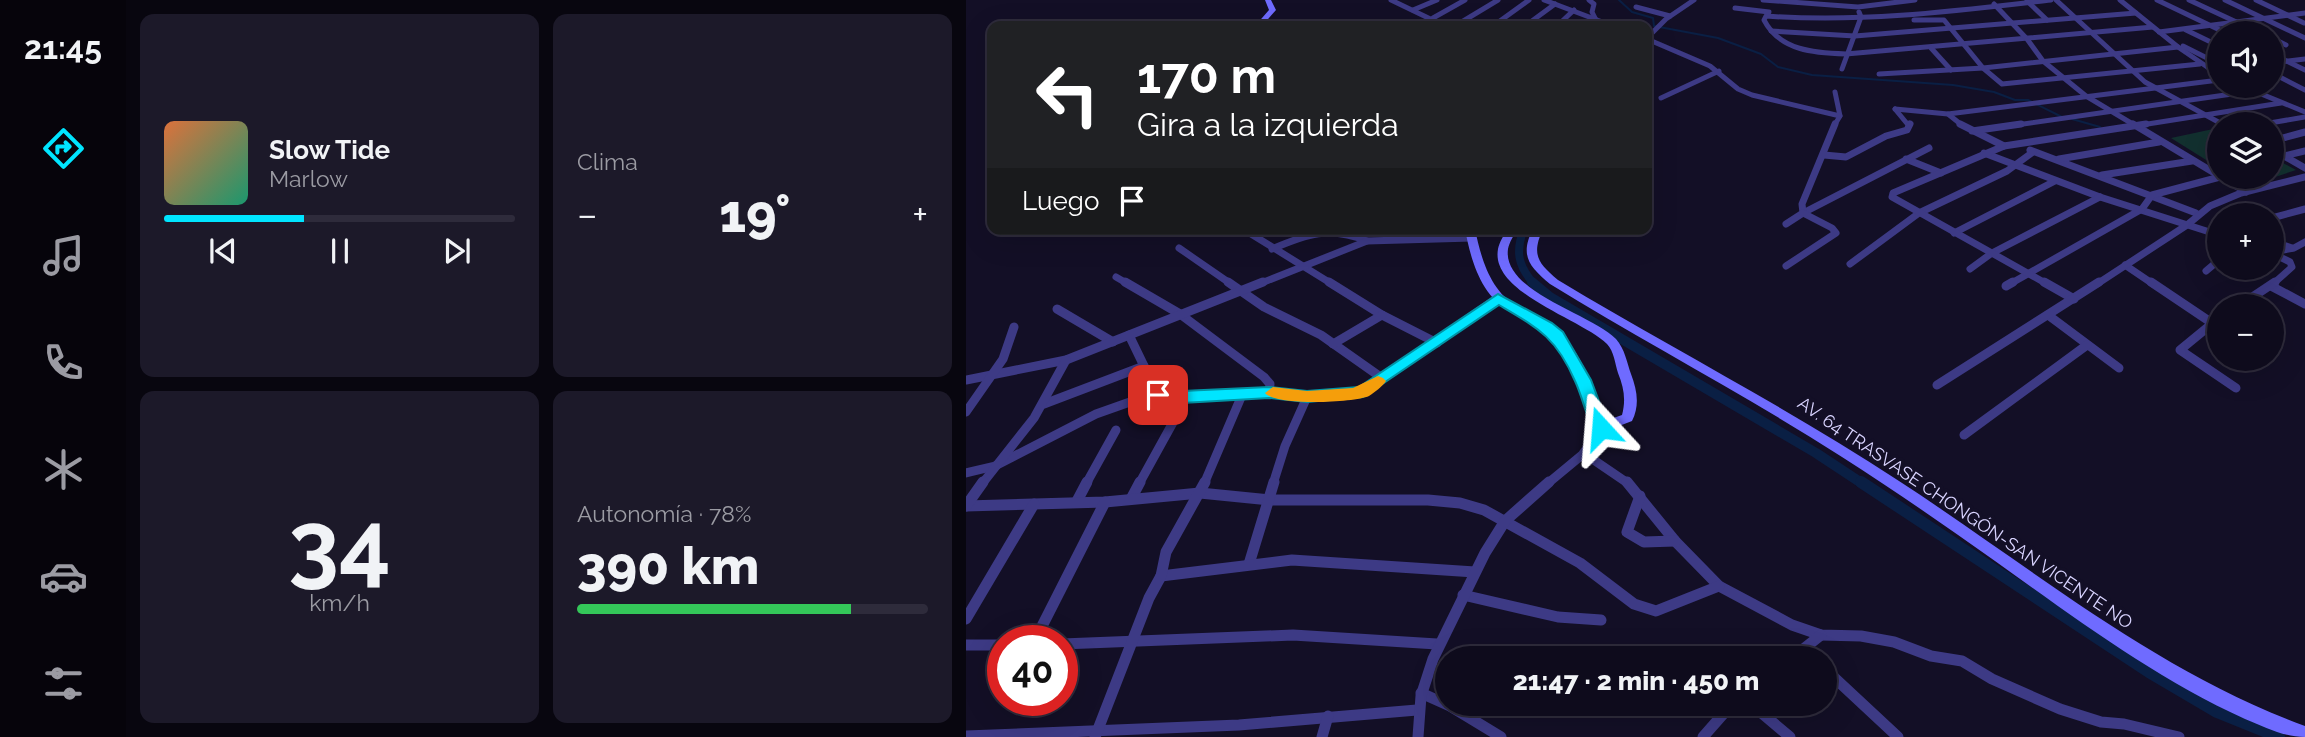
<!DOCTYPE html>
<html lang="es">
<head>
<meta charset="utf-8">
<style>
  :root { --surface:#0e0b1c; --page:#1c1929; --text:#f1f3f6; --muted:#9b9ba3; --line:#2e2b3b; --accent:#00e5ff }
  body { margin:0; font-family:Raleway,sans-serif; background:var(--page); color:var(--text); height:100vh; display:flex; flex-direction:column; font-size:26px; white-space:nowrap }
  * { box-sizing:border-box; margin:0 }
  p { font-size:23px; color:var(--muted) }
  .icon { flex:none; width:38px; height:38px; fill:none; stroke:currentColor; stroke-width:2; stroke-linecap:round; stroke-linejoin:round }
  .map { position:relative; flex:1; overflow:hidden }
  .details { display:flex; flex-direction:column; gap:14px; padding:14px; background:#08060f; width:840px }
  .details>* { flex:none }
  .top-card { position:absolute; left:21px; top:21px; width:665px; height:214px; border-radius:14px; box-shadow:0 7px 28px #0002,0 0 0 2px var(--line); background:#202124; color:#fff; overflow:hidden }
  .fabs { position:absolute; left:1241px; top:21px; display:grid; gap:14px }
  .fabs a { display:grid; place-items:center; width:77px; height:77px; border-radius:50%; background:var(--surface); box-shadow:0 7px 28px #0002,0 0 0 2px var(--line); font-size:35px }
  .speed { position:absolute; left:21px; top:625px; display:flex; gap:14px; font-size:35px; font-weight:700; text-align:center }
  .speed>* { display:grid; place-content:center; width:91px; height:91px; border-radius:50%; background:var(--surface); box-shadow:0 7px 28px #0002,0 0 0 2px var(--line); line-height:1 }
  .speed .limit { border:10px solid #d22; background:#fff; color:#111 }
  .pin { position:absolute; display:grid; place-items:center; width:60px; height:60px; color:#fff; margin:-30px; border-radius:14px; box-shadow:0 4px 10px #0006 }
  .me { position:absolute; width:77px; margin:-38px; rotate:341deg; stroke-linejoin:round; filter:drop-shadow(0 0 5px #0008) }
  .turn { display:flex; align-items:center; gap:24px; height:147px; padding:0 35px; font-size:32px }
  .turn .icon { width:91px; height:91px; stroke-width:2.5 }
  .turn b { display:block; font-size:49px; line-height:60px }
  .then { display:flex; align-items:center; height:66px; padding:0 35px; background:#0003; gap:14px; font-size:26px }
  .big { font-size:52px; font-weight:800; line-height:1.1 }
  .details .card { flex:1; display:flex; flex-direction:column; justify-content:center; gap:10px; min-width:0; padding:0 24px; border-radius:14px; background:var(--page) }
  .details .dial { align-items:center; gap:0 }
  .dial b { font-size:91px; line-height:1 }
  .song { display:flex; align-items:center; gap:21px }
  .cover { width:84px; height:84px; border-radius:10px; background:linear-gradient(135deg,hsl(20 70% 55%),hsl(160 70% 35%)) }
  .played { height:7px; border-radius:4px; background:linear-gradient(90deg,var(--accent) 40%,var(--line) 40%) }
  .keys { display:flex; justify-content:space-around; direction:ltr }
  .heat { display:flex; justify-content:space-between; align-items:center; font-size:38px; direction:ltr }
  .charge { height:10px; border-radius:5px; background:linear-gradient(90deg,#34c759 78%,var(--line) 0) }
  .details .tiles { flex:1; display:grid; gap:14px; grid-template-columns:repeat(2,1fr) }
  .trip { position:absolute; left:469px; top:646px; width:402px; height:70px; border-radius:35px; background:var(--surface); box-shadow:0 7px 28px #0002,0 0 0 2px var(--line); font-weight:800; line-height:70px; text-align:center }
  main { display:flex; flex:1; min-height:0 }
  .tab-bar { display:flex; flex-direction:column; width:126px; justify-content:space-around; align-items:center; background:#06040b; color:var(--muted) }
  .tab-bar .icon { width:49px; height:49px }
  .tab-bar .on { color:var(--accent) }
  .tab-bar b { font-size:32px; color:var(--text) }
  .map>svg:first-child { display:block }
  .green { fill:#12302f }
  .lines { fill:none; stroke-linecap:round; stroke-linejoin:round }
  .stream { stroke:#0a1f44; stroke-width:2 }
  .canal-far2 { stroke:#0a1f44; stroke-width:8 }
  .canal-far1 { stroke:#0a1f44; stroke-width:10 }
  .canal { stroke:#0a1f44; stroke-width:12 }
  .street-far3 { stroke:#3d3a85; stroke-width:5 }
  .street-far2 { stroke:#3d3a85; stroke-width:7 }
  .street-far1 { stroke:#3d3a85; stroke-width:9 }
  .street { stroke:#3d3a85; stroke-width:11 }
  .secondary { fill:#6f6bff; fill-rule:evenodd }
  .route { fill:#00e5ff; stroke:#0095a6; stroke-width:2 }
  .slow { fill:#f59e0b }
  .labels { text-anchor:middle; stroke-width:7; stroke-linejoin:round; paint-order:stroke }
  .street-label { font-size:18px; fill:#d9d4ff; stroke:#130f26 }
</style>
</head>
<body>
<main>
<nav class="tab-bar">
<b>21:45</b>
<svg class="icon on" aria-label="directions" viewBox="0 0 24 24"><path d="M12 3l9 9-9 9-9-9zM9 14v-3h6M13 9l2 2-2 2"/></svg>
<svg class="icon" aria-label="music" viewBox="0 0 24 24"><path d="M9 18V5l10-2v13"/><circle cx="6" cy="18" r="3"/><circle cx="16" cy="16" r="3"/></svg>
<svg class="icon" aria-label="phone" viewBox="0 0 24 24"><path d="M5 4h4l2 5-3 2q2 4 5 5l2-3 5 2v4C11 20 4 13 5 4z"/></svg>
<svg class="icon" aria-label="climate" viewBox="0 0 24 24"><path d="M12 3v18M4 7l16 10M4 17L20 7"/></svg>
<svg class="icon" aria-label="car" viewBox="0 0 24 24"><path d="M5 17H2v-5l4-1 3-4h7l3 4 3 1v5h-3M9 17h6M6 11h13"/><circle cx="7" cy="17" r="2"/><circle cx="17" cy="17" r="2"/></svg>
<svg class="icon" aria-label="filters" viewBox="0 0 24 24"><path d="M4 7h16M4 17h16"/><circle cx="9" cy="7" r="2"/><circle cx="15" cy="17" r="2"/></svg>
</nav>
<section class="details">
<div class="tiles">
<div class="card">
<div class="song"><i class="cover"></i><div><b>Slow Tide</b><p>Marlow</p></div></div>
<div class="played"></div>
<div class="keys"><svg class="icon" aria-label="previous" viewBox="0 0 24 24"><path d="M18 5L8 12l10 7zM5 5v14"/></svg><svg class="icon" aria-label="pause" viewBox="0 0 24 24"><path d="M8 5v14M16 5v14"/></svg><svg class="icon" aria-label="next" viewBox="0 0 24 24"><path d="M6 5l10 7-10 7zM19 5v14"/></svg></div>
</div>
<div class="card"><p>Clima</p>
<div class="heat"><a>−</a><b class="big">19°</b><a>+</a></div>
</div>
<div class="card dial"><b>34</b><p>km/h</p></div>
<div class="card"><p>Autonomía · 78%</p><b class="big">390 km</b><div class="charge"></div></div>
</div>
</section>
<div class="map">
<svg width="1339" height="737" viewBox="0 0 1339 737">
  <rect width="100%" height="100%" fill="#130f26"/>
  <g class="green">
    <path d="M1253,129v39l-48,-30 47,-10z"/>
    <path d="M1306,157l24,13 -48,16 -15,-9h39z"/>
  </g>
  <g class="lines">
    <g class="stream">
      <path d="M653,0l13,12 21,6 1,8 64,12 43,16 17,13 34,8 141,10 41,7 21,8h13l34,17"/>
      <path d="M1106,119l28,8"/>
    </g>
    <path class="canal-far2" d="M558,229c-9,22 -6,37 10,55"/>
    <path class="canal-far1" d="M566,282l18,15 266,156 47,31"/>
    <path class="canal" d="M895,482l288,190 68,40 62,25"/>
    <g class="street-far3">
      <path d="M425,0l54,26"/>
      <path d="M578,0l69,26"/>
      <path d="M623,0l5,4 -2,8 4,8 -6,6"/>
      <path d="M797,0l95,7 57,-7"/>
      <path d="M1085,0c-95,11 -189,23 -285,16l-2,4c16,31 51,33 82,34l307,-27"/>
      <path d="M1090,0l89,82 77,42"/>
      <path d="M1154,0l58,47 41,28"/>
      <path d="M1191,0l69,33"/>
      <path d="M1223,0l71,33"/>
      <path d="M1259,0l80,38"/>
      <path d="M1290,0l48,23"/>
      <path d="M1061,1l20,19"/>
      <path d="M1028,4l33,35 16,22 43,35 50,30"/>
      <path d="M670,7l34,9"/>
      <path d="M769,8l34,4"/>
      <path d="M447,10l24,-10"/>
      <path d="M467,18l32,-18"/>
      <path d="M948,20h30l39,48 19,16 198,-20"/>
      <path d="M489,26l43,-26"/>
      <path d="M527,26l36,-26"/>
      <path d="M559,26l30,-22"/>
      <path d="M591,26l17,-16"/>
      <path d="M1220,30l33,16"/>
      <path d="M805,31l84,5 281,-23"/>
      <path d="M1193,32l146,-19"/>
      <path d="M681,38l19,-19 28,-19"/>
      <path d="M1306,38l14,7"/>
      <path d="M681,39l63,27 28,23 14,6 88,21"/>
      <path d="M1217,46l36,18"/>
      <path d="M965,48l20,22"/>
      <path d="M1306,54l33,16"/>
      <path d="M1306,63l33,-4"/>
      <path d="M876,69l19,-52 -2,-5"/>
      <path d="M1306,73l33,17"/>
      <path d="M913,74l104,-6 195,-21"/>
      <path d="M1276,86l63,26"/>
      <path d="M695,98l58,-27"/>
      <path d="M929,109l53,5 15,12"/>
      <path d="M929,109l14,17"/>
      <path d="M982,114l271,-34"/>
      <path d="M1298,124l41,-7"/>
      <path d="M868,126l6,-10 -5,-24"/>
      <path d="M1043,126l244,-35"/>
      <path d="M1169,126l146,-23"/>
    </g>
    <g class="street-far2">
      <path d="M994,124l44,22"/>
      <path d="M1167,124l113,68"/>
      <path d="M1006,131l49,-7"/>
      <path d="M1306,141l33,-9"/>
      <path d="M1306,149l33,19"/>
      <path d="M1064,150l166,63"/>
      <path d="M1018,153l116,44 119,38"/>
      <path d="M858,155l22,2 40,-21 21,-6 3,-6"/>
      <path d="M1318,156l21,-5"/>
      <path d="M940,159l35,14"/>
      <path d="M1093,159l100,-17"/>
      <path d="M1136,175l90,-14"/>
      <path d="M837,213l126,-65"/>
      <path d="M1306,218l33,-9"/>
      <path d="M820,224l17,-11 -1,-9 33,-80"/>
      <path d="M277,229l89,55"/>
      <path d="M988,233l101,-52"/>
      <path d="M1306,241l20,7"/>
      <path d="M213,248l52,36"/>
      <path d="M306,249c35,-15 57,-23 95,-8"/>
      <path d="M1306,252l22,-4 11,-6"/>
      <path d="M1306,253l18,9 2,5 -19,17"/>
      <path d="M884,264l69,-51 88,-42 26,-19"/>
      <path d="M1159,265l28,19"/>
      <path d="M820,266l50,-33 -4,-5 -29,-15"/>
      <path d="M1004,269l22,-16 108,-56"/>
      <path d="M1240,271l13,-11"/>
      <path d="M150,277l12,7"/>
      <path d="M293,284l108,-43 105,-3"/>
      <path d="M1044,284l132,-75 10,-14 68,-18"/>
      <path d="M1081,284l-155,-87 1,-4 111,-47 142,-22"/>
      <path d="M1131,284l90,-59 23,-19 31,-13 64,-16"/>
    </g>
    <g class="street-far1">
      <path d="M159,282l55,32 84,63 6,7 -1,9"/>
      <path d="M262,282l36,25 57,28 61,43"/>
      <path d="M363,282l53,33 55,28"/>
      <path d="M1078,282l30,17"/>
      <path d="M1185,282l61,41"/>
      <path d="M1040,286l7,-4"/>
      <path d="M1305,286l34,18"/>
      <path d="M1273,306l36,-24"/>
      <path d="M91,309l56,33"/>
      <path d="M1082,315l71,53"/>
      <path d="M1253,318l-39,32 56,38"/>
      <path d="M163,335l29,60"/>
      <path d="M367,344l49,-29"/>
      <path d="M0,380l100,-20 197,-78"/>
      <path d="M971,385l162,-103"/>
      <path d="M78,404l100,-38"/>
      <path d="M0,412l37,-53 11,-32"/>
      <path d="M998,435l123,-90"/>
      <path d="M619,454l44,30"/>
      <path d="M0,473l29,-7 101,-52 48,-17 125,-4 38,4 56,-5 135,-94"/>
      <path d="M16,484l52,-66 32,-58"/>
      <path d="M120,484l30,-54"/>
      <path d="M173,484l37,-67 6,-20"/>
      <path d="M238,484l38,-89"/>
      <path d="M307,484l12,-38 22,-49"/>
      <path d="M581,484l35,-29 19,-27"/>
    </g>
    <g class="street">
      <path d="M661,482l48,59 44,45 73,39 29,10 40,1 33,6 37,14 31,5 30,18 68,30 41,13 23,2 55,13"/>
      <path d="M674,496l-13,36 17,10 31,-1"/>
      <path d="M165,499l9,-17"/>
      <path d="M111,501l10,-19"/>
      <path d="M0,506l139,-4 95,-9 70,7h158l32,3 24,7 96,53 54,41 22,7 63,-25"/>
      <path d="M0,506l17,-24"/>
      <path d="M283,564l25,-82"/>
      <path d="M195,576l131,-16 183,12"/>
      <path d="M497,595l95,22 43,3"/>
      <path d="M0,619l68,-115"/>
      <path d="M69,640l70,-138"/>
      <path d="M96,644l231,-9 144,9"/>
      <path d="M0,645h37"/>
      <path d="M826,658l29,-23"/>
      <path d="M859,669l73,68"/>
      <path d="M455,693l29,13 51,31"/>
      <path d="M785,704l39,33"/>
      <path d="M0,736l273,-11 178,-15"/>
      <path d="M129,737l54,-139 12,-22 5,-24 39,-70"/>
      <path d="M356,737l6,-21"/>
      <path d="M452,737l3,-41 12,-37 52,-106 20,-32 44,-39"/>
      <path d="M737,737l29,-33"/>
    </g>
    <g class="secondary">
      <path d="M299,0h6l5,10 -14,16h-7l14,-16z"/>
      <path d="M499,229h10c6,29 15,62 43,78 14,7 30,12 41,24 23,24 36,59 46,90l17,-6c4,-15 2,-27 -4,-42 -3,-9 -4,-22 -11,-29 -25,-25 -117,-51 -109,-95 1,-6 6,-14 9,-20h10c-3,6 -8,14 -9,20 -6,43 84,65 108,90 9,10 11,24 15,35 6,16 9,31 1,47l-31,12 -5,-2c-15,-31 -20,-65 -44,-93 -11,-13 -27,-18 -41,-26 -30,-16 -40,-51 -46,-83z"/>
      <path d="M567,229h10c-12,26 -5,34 15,51 113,68 230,128 341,201 132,86 256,190 406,245v11c-22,0 -40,-10 -60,-18 -90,-41 -170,-101 -250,-158 -51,-36 -101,-71 -153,-104 -95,-61 -196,-114 -292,-173 -20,-17 -31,-28 -17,-55z"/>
    </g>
  </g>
  <path class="route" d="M532,294l54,29 11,9 28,48 18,48 -2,5h-12c-9,-16 -12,-35 -20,-52 -19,-44 -37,-53 -76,-76l-136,92 -56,5 -38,-4 -87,5 -24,-3 -8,-5 8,-6 24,2 87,-4 38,4 52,-4z"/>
  <path class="slow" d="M412,376l5,2 3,3c-4,6 -11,11 -17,15 -16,7 -94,10 -104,-3l8,-6 34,4 46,-3z"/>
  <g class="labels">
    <g class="street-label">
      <text transform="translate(999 513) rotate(34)" y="6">AV. 64 TRASVASE CHONGÓN-SAN VICENTE NO</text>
    </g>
  </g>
</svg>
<div class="fabs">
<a><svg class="icon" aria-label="sound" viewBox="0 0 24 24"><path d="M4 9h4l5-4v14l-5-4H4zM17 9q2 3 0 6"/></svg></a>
<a><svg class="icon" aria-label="layers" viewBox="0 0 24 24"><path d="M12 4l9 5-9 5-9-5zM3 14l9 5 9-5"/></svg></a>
<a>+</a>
<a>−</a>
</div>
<div class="speed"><div class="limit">40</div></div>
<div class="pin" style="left:192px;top:395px;background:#d93025"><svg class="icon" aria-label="arrive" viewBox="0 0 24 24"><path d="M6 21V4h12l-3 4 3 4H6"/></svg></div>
<svg class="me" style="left:635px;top:428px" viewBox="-20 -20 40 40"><path d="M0-17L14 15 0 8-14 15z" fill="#00e5ff" stroke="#fff" stroke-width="4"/></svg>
<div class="trip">21:47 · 2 min · 450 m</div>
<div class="top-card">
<div class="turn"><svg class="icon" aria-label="left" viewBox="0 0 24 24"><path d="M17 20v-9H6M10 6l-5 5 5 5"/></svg><div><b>170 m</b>Gira a la izquierda</div></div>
<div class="then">Luego<svg class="icon" aria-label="arrive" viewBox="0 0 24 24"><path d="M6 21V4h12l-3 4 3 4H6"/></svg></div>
</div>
</div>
</main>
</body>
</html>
